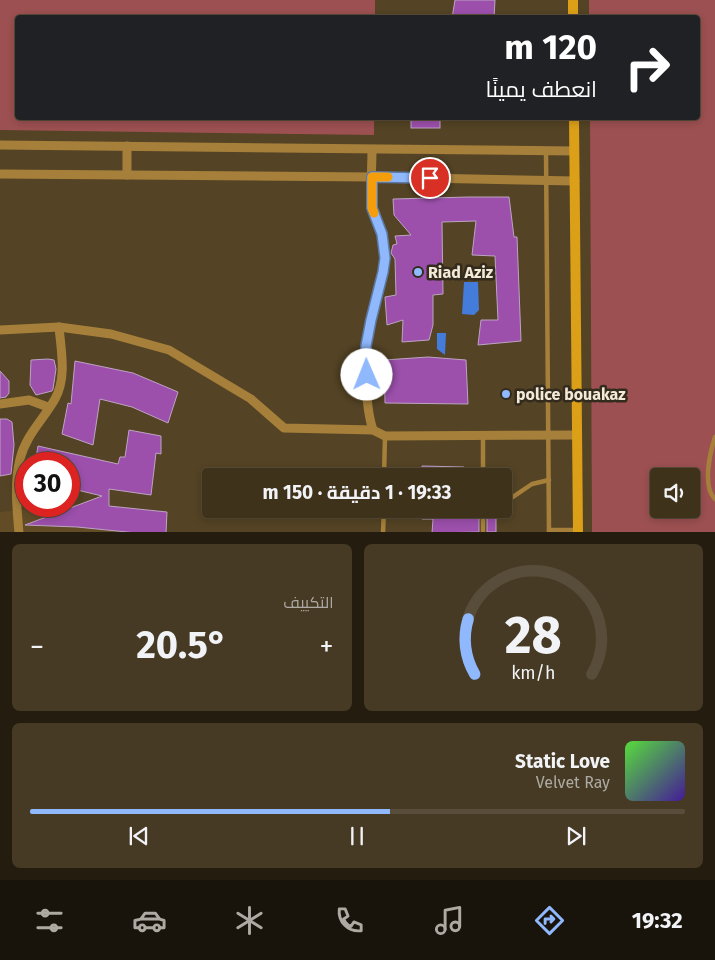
<!DOCTYPE html>
<html lang="ar">
<head>
<meta charset="utf-8">
<style>
  :root { --surface:#3f321b; --page:#463a24; --text:#f1f3f6; --muted:#adaaa3; --line:#584d3a; --accent:#8fb8fd }
  body { margin:0; font-family:"Fira Sans",Cairo,sans-serif; background:var(--page); color:var(--text); direction:rtl; height:100vh; display:flex; flex-direction:column; font-size:19px; white-space:nowrap }
  * { box-sizing:border-box; margin:0 }
  p { font-size:16px; color:var(--muted) }
  .icon { flex:none; width:28px; height:28px; fill:none; stroke:currentColor; stroke-width:2; stroke-linecap:round; stroke-linejoin:round }
  .map { position:relative; height:532px; overflow:hidden; direction:ltr }
  .drawer { display:flex; flex-direction:column; gap:12px; padding:12px; background:#231c0f; flex:1 }
  .drawer>* { flex:none }
  .hud { position:absolute; left:15px; top:15px; width:685px; height:105px; border-radius:5px; box-shadow:0 2px 8px #0003,0 0 0 1px var(--line); direction:rtl; background:#202124; color:#fff; overflow:hidden }
  .fabs { position:absolute; left:650px; top:468px; display:grid; gap:10px }
  .fabs a { display:grid; place-items:center; width:50px; height:50px; border-radius:5px; background:var(--surface); box-shadow:0 2px 8px #0003,0 0 0 1px var(--line); font-size:25px }
  .speed { position:absolute; left:15px; top:452px; display:flex; gap:10px; font-size:25px; font-weight:700; text-align:center }
  .speed>* { display:grid; place-content:center; width:65px; height:65px; border-radius:50%; background:var(--surface); box-shadow:0 2px 8px #0003,0 0 0 1px var(--line); line-height:1 }
  .speed .limit { border:8px solid #d22; background:#fff; color:#111 }
  .pin { position:absolute; display:grid; place-items:center; width:42px; height:42px; color:#fff; margin:-21px; border:2px solid #fff; border-radius:50%; box-shadow:0 1px 5px #0007 }
  .me { position:absolute; width:55px; margin:-28px; rotate:359deg; stroke-linejoin:round; filter:drop-shadow(0 0 4px #0008) }
  .turn { display:flex; align-items:center; gap:18px; height:105px; padding:0 20px; font-size:22px }
  .turn .icon { width:65px; height:65px; stroke-width:2.5 }
  .turn b { display:block; font-size:35px; line-height:42px }
  .big { font-size:38px; font-weight:700; line-height:1.1 }
  .drawer .tile { flex:1; display:flex; flex-direction:column; justify-content:center; gap:8px; min-width:0; padding:0 18px; border-radius:8px; background:var(--page) }
  .drawer .dial { align-items:center; gap:0 }
  .dial svg { height:130px; overflow:visible; fill:none; stroke:var(--line); stroke-width:7; stroke-linecap:round; text-anchor:middle }
  .dial text { fill:var(--text); stroke:none }
  .song { display:flex; align-items:center; gap:15px }
  .cover { width:60px; height:60px; border-radius:8px; background:linear-gradient(135deg,hsl(110 70% 55%),hsl(260 70% 35%)) }
  .played { height:5px; border-radius:2px; background:linear-gradient(90deg,var(--accent) 55%,var(--line) 55%) }
  .keys { display:flex; justify-content:space-around; direction:ltr }
  .heat { display:flex; justify-content:space-between; align-items:center; font-size:28px; direction:ltr }
  .drawer .tiles { flex:1; display:grid; gap:12px; grid-template-columns:1fr 1fr }
  .tile:last-child { grid-column:span 2 }
  .trip { position:absolute; left:202px; top:468px; width:310px; height:50px; border-radius:5px; background:var(--surface); box-shadow:0 2px 8px #0003,0 0 0 1px var(--line); font-weight:700; line-height:50px; text-align:center; direction:rtl }
  .menu { display:flex; height:80px; justify-content:space-around; align-items:center; background:#19140b; color:var(--muted) }
  .menu .icon { width:35px; height:35px }
  .menu .on { color:var(--accent) }
  .menu b { font-size:22px; color:var(--text) }
  .map>svg:first-child { display:block }
  .built { fill:#624c26 }
  .green { fill:#9c5051; fill-rule:evenodd }
  .water { fill:#447cdc }
  .building { fill:#9c50ac; stroke:#bda4c3 }
  .lines { fill:none; stroke-linecap:round; stroke-linejoin:round }
  .lane { stroke:#a6803b; stroke-width:4.5 }
  .street { stroke:#a6803b; stroke-width:9 }
  .secondary { stroke:#db9f18; stroke-width:10 }
  .route-casing { stroke:#5d78a4; stroke-width:12 }
  .route { stroke:#8fb8fd; stroke-width:9 }
  .slow { stroke:#f59e0b; stroke-width:9 }
  .poi-dot { fill:#8fb8fd; stroke:#332b1d; stroke-width:2 }
  .labels { text-anchor:middle; stroke-width:5; stroke-linejoin:round; paint-order:stroke }
  .poi-label { font-size:16px; font-weight:bold; fill:#f4ead8; stroke:#332b1d; text-anchor:start }
</style>
</head>
<body>
<div class="map">
<svg width="715" height="533" viewBox="0 0 715 533">
  <rect width="100%" height="100%" fill="#544324"/>
  <path class="built" d="M81,504l86,8 -1,21 -166,-1v-20z"/>
  <g class="green">
    <path d="M0,0h375v17l-357,1v100h356v17l-374,-5z"/>
    <path d="M589,0h126v532h-123l-2,-414h108v-100l-109,-1zM659,476h32v33h-32z"/>
  </g>
  <g class="water">
    <path d="M464,282h14l1,28 -5,5 -12,-1z"/>
    <path d="M437,333h9l-1,22 -8,-6z"/>
  </g>
  <g class="building">
    <path d="M455,0h40l-1,18h-42z"/>
    <rect x="411" y="118" width="29" height="10"/>
    <path d="M468,197h41l5,40h3l4,104 -43,4 3,-25h17l-3,-64 -23,-1 4,-34 -34,1 1,72 -10,1v30l-4,15 -27,2 1,-22 -16,5 -2,-28 11,-2 -1,-36 -4,-6 2,-8 4,-1 -2,-8 16,-1 -17,-20 -1,-16z"/>
    <path d="M428,357l38,3 2,44 -83,-1 -1,-43z"/>
    <path d="M48,359l6,1 2,9 -3,20 -1,2 -16,4 -6,-10 1,-25z"/>
    <path d="M75,361l58,12 45,19 -10,31 -36,-16 -32,-8 -7,46 -31,-11 6,-31 3,1z"/>
    <path d="M0,371l9,10v12l-3,4 -6,1z"/>
    <path d="M0,419h7l5,3 2,23 -3,29 -11,2z"/>
    <path d="M129,430l32,6v18l-5,-1 -5,42 -42,-6v17l58,6 -1,21h-29l-60,-6 -52,-2 77,-29 -33,-8v-24h-34l3,-18 80,18 2,-7h5z"/>
    <path d="M422,466l42,1v9h-42z"/>
    <path d="M422,509h57v23l-47,1 1,-14h-11z"/>
    <path d="M496,513v19h-9v-13z"/>
  </g>
  <g class="lines">
    <g class="lane">
      <path d="M546,151l3,382"/>
      <path d="M715,437c-5,15 -13,50 0,62"/>
      <path d="M384,476l1,-40"/>
      <path d="M483,476v-40"/>
      <path d="M504,503l28,-19 17,-4"/>
      <path d="M483,509v24"/>
      <path d="M483,517l12,-8"/>
      <path d="M549,530h28"/>
      <path d="M383,533l1,-24"/>
    </g>
    <g class="street">
      <path d="M0,145l574,6"/>
      <path d="M127,146v29"/>
      <path d="M372,150c0,16 -2,43 0,58 4,18 13,26 13,48 0,21 -9,43 -14,63 -7,28 -7,84 2,111"/>
      <path d="M0,174l373,3 202,4"/>
      <path d="M0,330l59,-3 52,7 58,16 82,49 33,29 89,2 12,6 192,-1"/>
      <path d="M0,404l29,-4 19,7"/>
      <path d="M19,533c-2,-24 -5,-50 1,-74 6,-24 23,-39 35,-60 12,-21 6,-49 4,-72"/>
    </g>
    <g class="secondary">
      <path d="M573,0v18"/>
      <path d="M574,118l4,415"/>
    </g>
  </g>
  <g class="lines">
    <defs>
      <path id="route" d="M367,375l-1,-29 5,-26 12,-48 2,-14 -3,-24 -10,-26v-31l58,1"/>
    </defs>
    <use href="#route" class="route-casing"/>
    <use href="#route" class="route"/>
    <path class="slow" d="M374,213l-2,-5v-31h16"/>
  </g>
  <g class="poi-dot">
    <circle cx="418" cy="272" r="5"/>
    <circle cx="506" cy="394" r="5"/>
  </g>
  <g class="labels">
    <g class="poi-label">
      <text x="428" y="278">Riad Aziz</text>
      <text x="516" y="400">police bouakaz</text>
    </g>
  </g>
</svg>
<div class="fabs">
<a><svg class="icon" aria-label="sound" viewBox="0 0 24 24"><path d="M4 9h4l5-4v14l-5-4H4zM17 9q2 3 0 6"/></svg></a>
</div>
<div class="speed"><div class="limit">30</div></div>
<div class="pin" style="left:430px;top:178px;background:#d93025"><svg class="icon" aria-label="arrive" viewBox="0 0 24 24"><path d="M6 21V4h12l-3 4 3 4H6"/></svg></div>
<svg class="me" style="left:367px;top:375px" viewBox="-20 -20 40 40"><circle r="19" fill="#fff"/><path d="M0-13L10 11 0 6-10 11z" fill="#8fb8fd"/></svg>
<div class="trip">19:33 · 1 دقيقة · 150 m</div>
<div class="hud">
<div class="turn"><svg class="icon" aria-label="right" viewBox="0 0 24 24"><path d="M7 20v-9h11M14 6l5 5-5 5"/></svg><div><b>120 m</b>انعطف يمينًا</div></div>
</div>
</div>
<section class="drawer">
<div class="tiles">
<div class="tile dial"><svg viewBox="0 0 100 80">
<path d="M14 69A42 42 0 1 1 86 69"/>
<path d="M14 69A42 42 0 0 1 10 35" stroke="#8fb8fd"/>
<text x="50" y="56" font-size="32" font-weight="700">28</text>
<text x="50" y="72" font-size="11">km/h</text>
</svg></div>
<div class="tile"><p>التكييف</p>
<div class="heat"><a>−</a><b class="big">20.5°</b><a>+</a></div>
</div>
<div class="tile">
<div class="song"><i class="cover"></i><div><b>Static Love</b><p>Velvet Ray</p></div></div>
<div class="played"></div>
<div class="keys"><svg class="icon" aria-label="previous" viewBox="0 0 24 24"><path d="M18 5L8 12l10 7zM5 5v14"/></svg><svg class="icon" aria-label="pause" viewBox="0 0 24 24"><path d="M8 5v14M16 5v14"/></svg><svg class="icon" aria-label="next" viewBox="0 0 24 24"><path d="M6 5l10 7-10 7zM19 5v14"/></svg></div>
</div>
</div>
</section>
<nav class="menu">
<b>19:32</b>
<svg class="icon on" aria-label="directions" viewBox="0 0 24 24"><path d="M12 3l9 9-9 9-9-9zM9 14v-3h6M13 9l2 2-2 2"/></svg>
<svg class="icon" aria-label="music" viewBox="0 0 24 24"><path d="M9 18V5l10-2v13"/><circle cx="6" cy="18" r="3"/><circle cx="16" cy="16" r="3"/></svg>
<svg class="icon" aria-label="phone" viewBox="0 0 24 24"><path d="M5 4h4l2 5-3 2q2 4 5 5l2-3 5 2v4C11 20 4 13 5 4z"/></svg>
<svg class="icon" aria-label="climate" viewBox="0 0 24 24"><path d="M12 3v18M4 7l16 10M4 17L20 7"/></svg>
<svg class="icon" aria-label="car" viewBox="0 0 24 24"><path d="M5 17H2v-5l4-1 3-4h7l3 4 3 1v5h-3M9 17h6M6 11h13"/><circle cx="7" cy="17" r="2"/><circle cx="17" cy="17" r="2"/></svg>
<svg class="icon" aria-label="filters" viewBox="0 0 24 24"><path d="M4 7h16M4 17h16"/><circle cx="9" cy="7" r="2"/><circle cx="15" cy="17" r="2"/></svg>
</nav>
</body>
</html>
